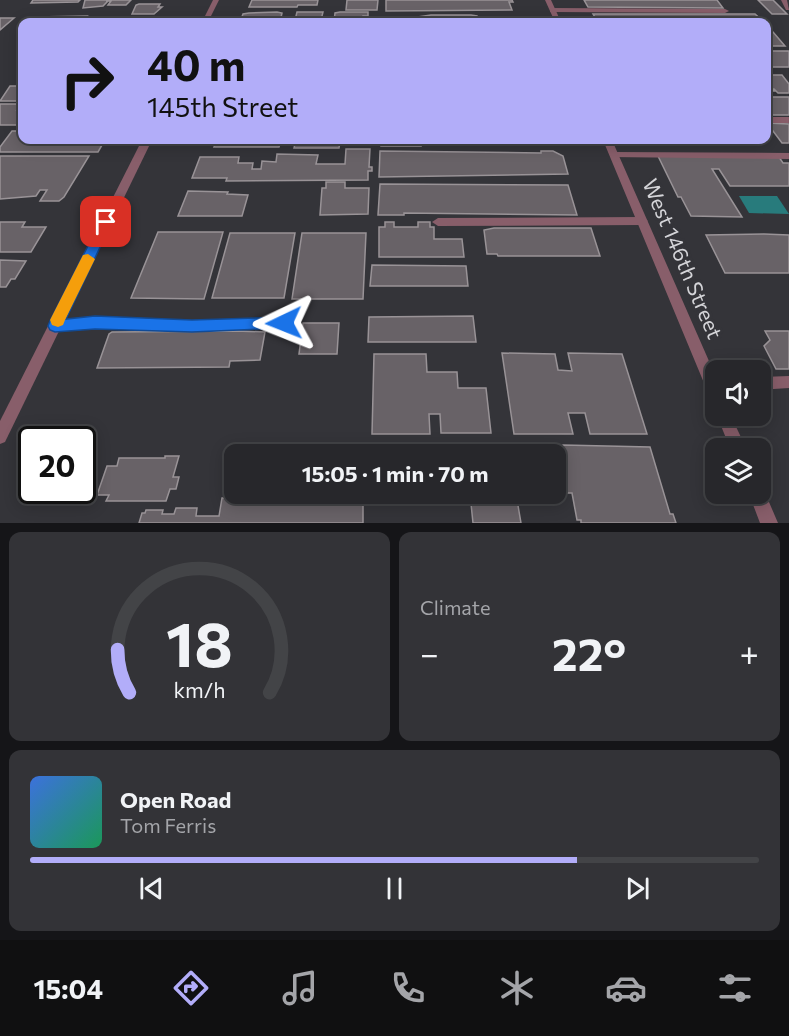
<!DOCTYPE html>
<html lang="en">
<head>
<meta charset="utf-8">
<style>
  :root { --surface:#27272b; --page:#333337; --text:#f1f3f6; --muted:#a4a5a9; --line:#434447; --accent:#b2adf9 }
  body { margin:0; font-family:Commissioner,sans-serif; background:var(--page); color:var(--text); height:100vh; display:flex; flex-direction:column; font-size:22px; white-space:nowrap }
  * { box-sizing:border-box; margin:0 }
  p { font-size:20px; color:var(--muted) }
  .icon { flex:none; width:33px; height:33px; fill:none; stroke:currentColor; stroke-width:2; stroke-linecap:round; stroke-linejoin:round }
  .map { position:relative; height:523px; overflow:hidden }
  .drawer { display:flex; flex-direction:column; gap:9px; padding:9px; background:#151518; flex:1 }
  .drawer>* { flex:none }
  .guide { position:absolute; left:18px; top:18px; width:753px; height:126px; border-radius:12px; box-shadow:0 3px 15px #0003,0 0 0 2px var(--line); background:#b2adf9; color:#111; overflow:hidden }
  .fabs { position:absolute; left:705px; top:360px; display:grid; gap:12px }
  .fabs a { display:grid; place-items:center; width:66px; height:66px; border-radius:12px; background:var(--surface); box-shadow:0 3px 15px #0003,0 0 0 2px var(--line); font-size:30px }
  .speed { position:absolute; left:18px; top:426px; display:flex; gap:12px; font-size:30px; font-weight:700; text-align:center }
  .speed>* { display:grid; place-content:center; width:78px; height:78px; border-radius:50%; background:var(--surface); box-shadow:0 3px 15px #0003,0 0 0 2px var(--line); line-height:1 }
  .speed .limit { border:3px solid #111; border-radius:9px; background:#fff; color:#111 }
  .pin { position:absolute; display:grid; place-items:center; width:51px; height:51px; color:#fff; margin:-26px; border-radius:12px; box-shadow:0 3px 9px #0006 }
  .me { position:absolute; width:66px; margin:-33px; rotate:268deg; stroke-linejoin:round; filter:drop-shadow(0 0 4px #0008) }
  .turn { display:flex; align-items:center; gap:21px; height:126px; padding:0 30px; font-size:27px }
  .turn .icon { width:78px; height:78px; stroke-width:2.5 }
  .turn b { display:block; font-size:42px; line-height:51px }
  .big { font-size:45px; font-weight:700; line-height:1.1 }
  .drawer .widget { flex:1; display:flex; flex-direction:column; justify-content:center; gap:9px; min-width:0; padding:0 21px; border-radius:12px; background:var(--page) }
  .drawer .dial { align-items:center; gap:0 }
  .dial svg { height:156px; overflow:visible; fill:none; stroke:var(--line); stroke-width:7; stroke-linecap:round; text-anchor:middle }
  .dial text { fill:var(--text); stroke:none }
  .song { display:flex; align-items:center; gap:18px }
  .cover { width:72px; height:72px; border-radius:9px; background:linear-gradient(135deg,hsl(220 70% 55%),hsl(150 70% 35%)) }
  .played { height:6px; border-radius:3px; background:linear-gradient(90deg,var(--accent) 75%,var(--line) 75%) }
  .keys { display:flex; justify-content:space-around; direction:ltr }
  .heat { display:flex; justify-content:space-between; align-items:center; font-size:33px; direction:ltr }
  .drawer .tiles { flex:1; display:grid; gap:9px; grid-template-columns:1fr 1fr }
  .widget:last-child { grid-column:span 2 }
  .trip { position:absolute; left:224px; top:444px; width:342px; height:60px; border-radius:12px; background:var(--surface); box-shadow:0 3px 15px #0003,0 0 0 2px var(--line); font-weight:700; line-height:60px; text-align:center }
  .menu { display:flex; height:96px; justify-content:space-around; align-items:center; background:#101011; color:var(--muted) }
  .menu .icon { width:42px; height:42px }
  .menu .current { color:var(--accent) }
  .menu b { font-size:27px; color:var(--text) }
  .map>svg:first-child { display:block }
  .water { fill:#287b7c }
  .building { fill:#686267; stroke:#999397; stroke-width:1.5 }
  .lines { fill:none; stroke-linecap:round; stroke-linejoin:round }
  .lane { fill:#885e6a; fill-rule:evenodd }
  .street { fill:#885e6a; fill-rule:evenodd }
  .route { fill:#1a73e8; stroke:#114b97; stroke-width:1.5 }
  .slow { fill:#f59e0b }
  .labels { text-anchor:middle; stroke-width:6; stroke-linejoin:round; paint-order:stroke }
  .street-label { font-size:21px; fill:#d4d4d8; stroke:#343439 }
</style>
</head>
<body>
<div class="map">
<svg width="789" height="523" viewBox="0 0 789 523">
  <rect width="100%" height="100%" fill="#343439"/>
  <path class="water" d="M739,196h38l12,18 -40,-1z"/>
  <g class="building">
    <path d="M33,0h47l-2,2 -47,1z"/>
    <path d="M85,0h46l-5,5h-18l3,-4h-5h2l-5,5 -20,2z"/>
    <path d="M252,0h66l-1,5h-19l-1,2h-48z"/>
    <path d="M347,0h31l-1,10h-31z"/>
    <path d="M386,0h126l1,2h-4l3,8 -126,1z"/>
    <path d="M584,0h133l6,8 -135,-1z"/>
    <path d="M758,0h15l14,14h-15z"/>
    <path d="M139,4h21l-2,3h4l-8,7h-22l4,-9z"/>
    <path d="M297,12h26l-2,8h-26z"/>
    <path d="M340,12h28v4h-5v6h-29l1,-9z"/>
    <path d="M249,13l28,-1 5,1 -2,9h-40l3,-8z"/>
    <path d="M593,14h162l9,8h-166z"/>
    <path d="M431,15h40l6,1 1,6h-60v-5z"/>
    <path d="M87,16l-6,6h-51l5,-5z"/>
    <path d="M90,17h78l-5,5h-77z"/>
    <path d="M490,17h23l4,5h-25z"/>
    <path d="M0,18h14l-14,12z"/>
    <rect x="383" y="18" width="21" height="4"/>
    <path d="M766,32h7l12,14h-19z"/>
    <rect x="766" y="51" width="23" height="16"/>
    <path d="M766,75h16l7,9v9h-11l-4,-4h-2l2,2h-8z"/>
    <path d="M10,86h12v15h-22z"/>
    <rect x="766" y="97" width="23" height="18"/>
    <path d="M0,104h22l-5,6h5v15h-22z"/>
    <path d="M767,123l22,1v19h-7z"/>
    <path d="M12,131h10v9h83l-7,12h-98v-5z"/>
    <path d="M217,140h64l-2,7h-65z"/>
    <path d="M296,140h44l-1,8h-45z"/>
    <path d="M381,140h78h-39l1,6h-40z"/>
    <path d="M505,140h48l1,2h-36l-1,-2z"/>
    <path d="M657,140h102l2,3 -92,2 -10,-2z"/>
    <path d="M346,149h24l-1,18h3v4h-4v9l-142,1 1,-3h-35l8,-21h39l-1,6h15l-1,6h9l1,-8 14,1 1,-8 41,1 -2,9h29z"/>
    <path d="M380,151l161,2v-2h12l10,5 5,18 -189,3z"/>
    <path d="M0,156h89l-25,41 -5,4h-19l7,-11h-7l-4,6 -36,3z"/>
    <path d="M658,156l121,1 4,6h6v23h-59l-11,-17h-7l30,48 -51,-1 -10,-19h-3z"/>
    <path d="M326,182h19v6h24l-1,26 -48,1 2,-27h4z"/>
    <path d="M380,184l188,1 9,30 -173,-2v2h-26z"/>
    <path d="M188,191l40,1 -1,2 21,1 -6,21h-64z"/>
    <path d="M0,222h25l-3,5h24l-15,25h-31z"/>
    <path d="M385,222h9v5h24v-5h12v5h4v12h28l2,18h-85v-30h6z"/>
    <path d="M494,228h97l9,28h-102l-1,-2h-10l-3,-24z"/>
    <path d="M158,232h65l-19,67 -73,-1z"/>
    <path d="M230,233h65l-11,65h-72z"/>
    <path d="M302,233h64l-3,66h-71z"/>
    <path d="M764,234l25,1v38h-64l-19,-38z"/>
    <path d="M0,260l26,1 -11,18h-4l-5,8h-6z"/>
    <path d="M372,265l94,1 2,20h-98z"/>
    <path d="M473,316l3,26h-108l1,-25z"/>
    <path d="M303,323h36l-2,31h-38z"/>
    <path d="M236,331l29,1 -5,28 -30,1 -1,6 -132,1 12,-34 3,-2z"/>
    <path d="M765,331h24v38h-13l-12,-23 6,-6z"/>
    <path d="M502,353l53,1 3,16 14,1 -4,-18 54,1 25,80h-57l-5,-21h-17l5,21h-59z"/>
    <path d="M374,354h52l1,18h30l1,16h28l5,45h-50l-1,-19h-11l1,20h-58z"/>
    <path d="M563,445l87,2 20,67h3l3,9h-95v-3h-4l-5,-27h-17v-39h-26l-1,-3h36z"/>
    <path d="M165,456h14l-6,21h6l-3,12h-6l-4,12h-60l3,-6h-12l10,-29h10l2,-8h46z"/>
    <path d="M244,494h10l-1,4h68l1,-4h33l-1,3h9v26h-224l3,-10h3l1,-3h17l-1,4h12l2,-6h21l-1,8h23l3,-18h21z"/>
    <path d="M470,494h46l5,29h-48z"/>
  </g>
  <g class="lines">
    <g class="lane">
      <path d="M781,0h6l2,10h-3z"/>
      <path d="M550,8l175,1 4,2 -4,2 -172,-1h-3z"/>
      <rect x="766" y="117" width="23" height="6"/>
      <path d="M614,152l175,1v6l-179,-2v-4z"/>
      <path d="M642,217l6,4 -6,4 -204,1 -6,-4 6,-4z"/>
      <path d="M95,318l97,2 92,-2 5,1 2,4 -2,4 -5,1 -92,4 -97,-4 -40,4 -5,-2 -2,-4 2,-4 5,-2z"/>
      <path d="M789,376v12l-29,2v-13z"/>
    </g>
    <g class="street">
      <path d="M213,0h6l-11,22h-6z"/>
      <path d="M545,0h6l10,22h-6z"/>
      <path d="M142,140h10l-147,302 -5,2v-23z"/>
      <path d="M603,140h9l104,237v24l-5,-1 -2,-5z"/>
      <path d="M717,416h14l15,32h-16z"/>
      <path d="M760,487l3,1 15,35h-18l-11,-29h11z"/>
    </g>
  </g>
  <path class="route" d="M106,218l6,4 -46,97 29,-3 97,4 92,-3 5,2 2,4 -2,5 -97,4 -97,-3 -40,3 -5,-2 -2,-4 2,-5 50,-99z"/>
  <path class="slow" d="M88,254l7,5 -30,61 -2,5 -5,2 -6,-2 -2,-5 33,-65z"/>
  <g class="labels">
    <g class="street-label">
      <text transform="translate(682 259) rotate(67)" y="7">West 146th Street</text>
    </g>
  </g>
</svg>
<div class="fabs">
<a><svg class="icon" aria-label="sound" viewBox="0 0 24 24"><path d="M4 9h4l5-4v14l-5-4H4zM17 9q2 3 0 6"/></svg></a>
<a><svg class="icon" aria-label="layers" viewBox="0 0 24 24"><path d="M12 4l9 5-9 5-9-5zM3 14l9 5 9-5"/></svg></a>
</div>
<div class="speed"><div class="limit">20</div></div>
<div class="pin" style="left:106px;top:222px;background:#d93025"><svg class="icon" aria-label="arrive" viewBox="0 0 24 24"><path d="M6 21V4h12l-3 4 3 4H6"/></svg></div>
<svg class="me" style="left:284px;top:323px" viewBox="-20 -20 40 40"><path d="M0-17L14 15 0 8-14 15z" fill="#1a73e8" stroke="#fff" stroke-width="4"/></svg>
<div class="trip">15:05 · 1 min · 70 m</div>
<div class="guide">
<div class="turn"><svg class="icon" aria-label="right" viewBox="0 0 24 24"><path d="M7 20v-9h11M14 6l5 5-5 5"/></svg><div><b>40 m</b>145th Street</div></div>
</div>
</div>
<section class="drawer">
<div class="tiles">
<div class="widget dial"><svg viewBox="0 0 100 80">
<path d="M14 69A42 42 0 1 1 86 69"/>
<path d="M14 69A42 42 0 0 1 8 47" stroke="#b2adf9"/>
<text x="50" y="56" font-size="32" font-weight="700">18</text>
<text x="50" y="72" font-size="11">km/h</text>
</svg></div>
<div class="widget"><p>Climate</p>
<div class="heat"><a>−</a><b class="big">22°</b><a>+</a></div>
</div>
<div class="widget">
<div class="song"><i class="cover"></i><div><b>Open Road</b><p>Tom Ferris</p></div></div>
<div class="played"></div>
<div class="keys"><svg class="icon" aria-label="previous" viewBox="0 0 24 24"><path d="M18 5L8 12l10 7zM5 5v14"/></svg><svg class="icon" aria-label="pause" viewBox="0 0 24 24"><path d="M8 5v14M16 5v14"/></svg><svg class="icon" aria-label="next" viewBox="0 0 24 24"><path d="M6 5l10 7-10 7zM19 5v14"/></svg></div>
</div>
</div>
</section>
<nav class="menu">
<b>15:04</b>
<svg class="icon current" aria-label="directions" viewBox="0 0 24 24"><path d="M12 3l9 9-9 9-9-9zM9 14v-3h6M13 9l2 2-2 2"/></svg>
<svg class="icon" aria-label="music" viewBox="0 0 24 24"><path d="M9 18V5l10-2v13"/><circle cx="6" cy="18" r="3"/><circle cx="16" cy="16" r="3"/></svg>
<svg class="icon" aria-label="phone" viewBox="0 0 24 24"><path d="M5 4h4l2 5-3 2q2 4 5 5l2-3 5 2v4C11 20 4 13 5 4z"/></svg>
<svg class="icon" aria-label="climate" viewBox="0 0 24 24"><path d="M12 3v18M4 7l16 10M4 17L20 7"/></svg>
<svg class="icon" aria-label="car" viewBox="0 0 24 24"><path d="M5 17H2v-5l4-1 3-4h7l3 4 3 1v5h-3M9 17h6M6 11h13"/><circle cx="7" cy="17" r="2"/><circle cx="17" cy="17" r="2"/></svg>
<svg class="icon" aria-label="filters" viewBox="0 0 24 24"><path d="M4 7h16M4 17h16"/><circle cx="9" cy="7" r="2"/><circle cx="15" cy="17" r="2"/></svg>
</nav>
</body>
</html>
